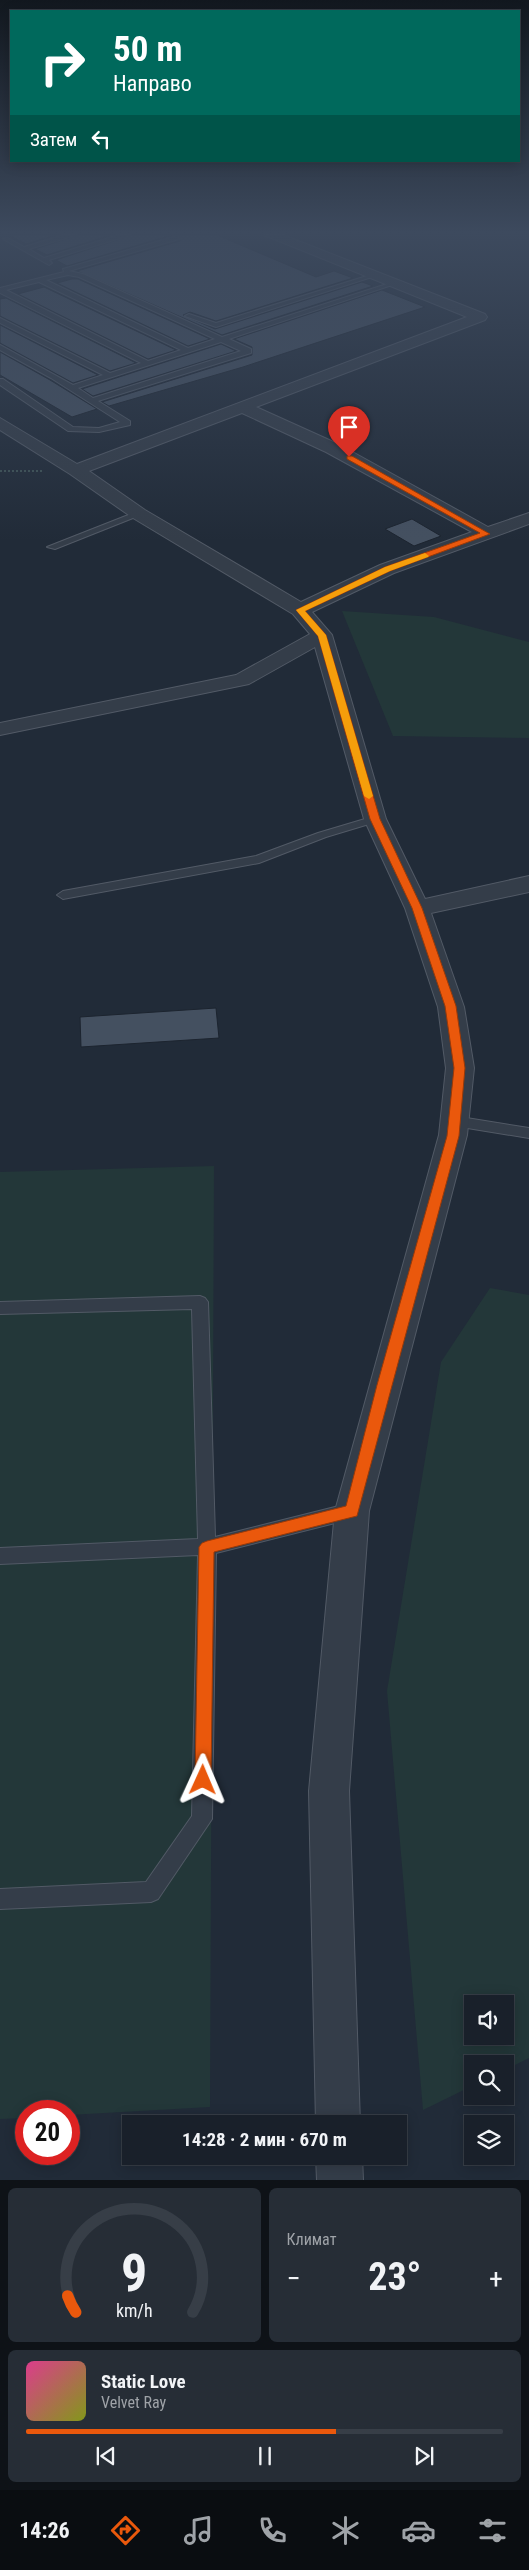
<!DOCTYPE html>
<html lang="ru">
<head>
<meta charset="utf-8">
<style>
  :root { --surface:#19202a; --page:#262d36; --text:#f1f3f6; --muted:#9fa3a8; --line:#373e47; --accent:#ea580c }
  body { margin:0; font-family:"Roboto Condensed",sans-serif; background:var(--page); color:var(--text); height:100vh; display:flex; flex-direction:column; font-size:19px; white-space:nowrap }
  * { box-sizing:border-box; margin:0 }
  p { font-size:16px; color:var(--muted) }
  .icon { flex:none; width:28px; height:28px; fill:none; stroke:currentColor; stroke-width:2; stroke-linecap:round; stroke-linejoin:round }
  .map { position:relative; height:2180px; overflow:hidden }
  .side { display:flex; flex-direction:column; gap:8px; padding:8px; background:#0e1217; flex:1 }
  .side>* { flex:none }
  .hud { position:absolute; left:10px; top:10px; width:510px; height:152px; border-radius:0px; box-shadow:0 2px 12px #0003,0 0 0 1px var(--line); background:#00695c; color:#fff; overflow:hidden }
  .fabs { position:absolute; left:464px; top:1995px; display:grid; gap:10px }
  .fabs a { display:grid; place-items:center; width:50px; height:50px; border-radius:0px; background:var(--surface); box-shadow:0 2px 12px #0003,0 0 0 1px var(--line); font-size:25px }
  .speed { position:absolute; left:15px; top:2100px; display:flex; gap:10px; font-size:25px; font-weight:700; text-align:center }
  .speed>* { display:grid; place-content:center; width:65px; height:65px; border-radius:50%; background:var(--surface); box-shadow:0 2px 12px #0003,0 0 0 1px var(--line); line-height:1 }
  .speed .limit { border:8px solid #d22; background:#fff; color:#111 }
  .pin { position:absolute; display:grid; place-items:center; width:42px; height:42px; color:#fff; margin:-51px -21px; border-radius:50% 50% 50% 0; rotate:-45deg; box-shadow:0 0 5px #0007 }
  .pin .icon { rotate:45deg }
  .me { position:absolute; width:55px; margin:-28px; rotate:1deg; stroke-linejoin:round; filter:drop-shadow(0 0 4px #0008) }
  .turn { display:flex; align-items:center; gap:18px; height:105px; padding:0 20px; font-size:22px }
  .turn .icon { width:65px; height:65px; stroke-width:2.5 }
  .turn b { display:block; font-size:35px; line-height:42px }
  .then { display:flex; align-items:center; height:48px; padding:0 20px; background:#0003; gap:10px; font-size:19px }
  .big { font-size:38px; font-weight:700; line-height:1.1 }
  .side .card { flex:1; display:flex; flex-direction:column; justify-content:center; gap:8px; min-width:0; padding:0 18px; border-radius:8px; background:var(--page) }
  .side .dial { align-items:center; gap:0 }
  .dial svg { height:130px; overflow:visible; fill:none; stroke:var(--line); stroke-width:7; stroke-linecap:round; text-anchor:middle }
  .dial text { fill:var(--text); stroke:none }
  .song { display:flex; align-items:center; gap:15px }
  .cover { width:60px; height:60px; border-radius:8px; background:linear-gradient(135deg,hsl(330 70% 55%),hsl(70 70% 35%)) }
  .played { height:5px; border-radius:2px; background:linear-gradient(90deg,var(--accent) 65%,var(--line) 65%) }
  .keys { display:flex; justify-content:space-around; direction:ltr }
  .heat { display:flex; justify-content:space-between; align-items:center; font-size:28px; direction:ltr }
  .side .tiles { flex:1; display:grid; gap:8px; grid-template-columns:1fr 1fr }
  .card:last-child { grid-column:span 2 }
  .trip { position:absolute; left:122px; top:2115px; width:285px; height:50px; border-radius:0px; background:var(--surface); box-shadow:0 2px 12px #0003,0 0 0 1px var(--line); font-weight:700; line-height:50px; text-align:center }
  .tab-bar { display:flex; height:80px; justify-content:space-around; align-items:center; background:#0a0d11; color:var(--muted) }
  .tab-bar .icon { width:35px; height:35px }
  .tab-bar .on { color:var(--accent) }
  .tab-bar b { font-size:22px; color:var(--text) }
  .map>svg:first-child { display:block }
  .green { fill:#233739; fill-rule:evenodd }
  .building { fill:#445060; stroke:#1c242f }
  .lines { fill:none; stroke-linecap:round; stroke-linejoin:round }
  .lane-casing { stroke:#525a66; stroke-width:2 }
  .street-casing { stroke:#525a66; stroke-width:2 }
  .path { stroke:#405457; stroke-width:2; stroke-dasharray:2 2; stroke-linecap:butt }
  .lane { fill:#343d49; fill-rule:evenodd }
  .street { fill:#343d49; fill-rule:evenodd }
  .route { fill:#ea580c; stroke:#983908 }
  .slow { fill:#f59e0b }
</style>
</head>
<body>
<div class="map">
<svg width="529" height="2180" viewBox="0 0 529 2180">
  <rect width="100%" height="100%" fill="#212b38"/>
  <g class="green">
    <path d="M342,611l92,6 95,25v96l-136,-2z"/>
    <path d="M214,1166l-4,941 -141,8v-4h-43v7l-26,1v-947z"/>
    <path d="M490,1288l39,7v763l-24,12v-6h-33v22l-49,24 -36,-419 54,-329zM472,2004h33v32h-33z"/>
  </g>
  <g class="building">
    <path d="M9,235h47l-30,9z"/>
    <path d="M78,235h33l-64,20 -12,-6z"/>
    <path d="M132,235h40l-105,31 -11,-6z"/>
    <path d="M179,235h38l99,42 18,-6 19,7 -137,43 -26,-9 -7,3 32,14 147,-47 11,4 -151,49 -145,-64 103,-30z"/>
    <path d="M72,279h6l132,60 -22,7 -131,-63z"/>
    <path d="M44,287l132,63 -28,9 -130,-65z"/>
    <path d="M382,290l43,17 -182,60 -134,39 -7,-4 150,-47v-8l-18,-8z"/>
    <path d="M6,298l130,65 -26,8 -110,-55v-17z"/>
    <path d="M0,325l98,50 -25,8 -73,-40z"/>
    <path d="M221,344l15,7 -143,45 -11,-7z"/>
    <path d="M0,352l50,28 47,29 -25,8 -72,-42z"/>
    <path d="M412,519l29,17 -27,10 -29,-17z"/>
    <path d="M216,1008l3,30 -138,9 -1,-30z"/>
  </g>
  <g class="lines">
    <defs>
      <g id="lane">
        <path d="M64,235h12l-47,14 15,9 75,-23h11l-81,25 3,3 -3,2 -46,-26 5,-1 16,9z"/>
        <path d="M177,236l2,3 -110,32 14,3 139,63 168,-54 5,1 -166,55 22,10v4l-153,48 32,20v4l-31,7 -31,-1 -68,-46v-6h3l70,48 26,1 21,-6 -69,-44 -51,-28v-5l73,40 30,-10 -103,-52v-5l110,55 31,-10 -141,-70v-5l64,-16 -1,-3zM68,275l11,2 136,62 -27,9 -142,-68zM39,282l142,68 -33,11 -142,-71zM221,342l20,9 -148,47 -15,-10z"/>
        <path d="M370,275l5,1 -159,51 -31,-11 4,-2 27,9z"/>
        <path d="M136,512l7,2 -88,35 -8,-2z"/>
        <path d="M375,816l4,1v4l-53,16 -67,26 -196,36 -6,-4 6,-4 193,-35 62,-23z"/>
        <path d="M454,1116l75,12v10l-80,-13 -2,-4 2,-4z"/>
        <path d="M200,1296l5,2 3,4 7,235 136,-34 6,2 3,6 -3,6 -6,2 -135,34 -4,266 -54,80 -7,3 -151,7v-20l146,-7 46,-66 6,-261 -198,9v-16l198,-9 -6,-230 -192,5v-12z"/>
      </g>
      <g id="street">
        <path d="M264,235h19l202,79 2,3 -2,3 -229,87 82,37 150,83 41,-14v11l-135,49 -82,39 20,23 54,184 39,80 104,-23v16l-98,21 33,94 10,61 -7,67 -98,376 -20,280 11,333h-44l-7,-333 26,-280 104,-376 7,-67 -8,-61 -33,-99 -41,-89 -49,-172 -66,37 -249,51v-12l236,-48 74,-41 -17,-20 -160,-96 -63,-44 -70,-44v-12l77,46 390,-147zM242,413l84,39 146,80 -92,33 -79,37 -156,-92 -56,-39z"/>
        <path d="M316,2156h46l1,24h-46z"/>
      </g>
    </defs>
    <use href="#lane" class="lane-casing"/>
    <use href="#street" class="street-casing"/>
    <path class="path" d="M0,471h42"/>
    <use href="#lane" class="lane"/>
    <use href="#street" class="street"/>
  </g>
  <linearGradient id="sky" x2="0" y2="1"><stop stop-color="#12181f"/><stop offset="0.43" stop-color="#3d4a5e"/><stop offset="1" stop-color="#3d4a5e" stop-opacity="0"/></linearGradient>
  <rect width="529" height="541" fill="url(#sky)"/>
  <path class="route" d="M347,456h5l138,78 -100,37 -85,40 21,24 54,184 42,89 34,98 9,62 -6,68 -102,380 -143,36 -3,228 -3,6 -5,2 -6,-2 -2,-6 4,-233 3,-4 5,-2 139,-35 31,-121 70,-249 7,-68 -9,-62 -33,-98 -42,-89 -52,-183 -22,-26 89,-43 95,-34 -133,-74z"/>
  <path class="slow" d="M425,553l4,3 -1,1 -38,14 -85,40 21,24 47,161 -4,3 -5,-3 -46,-160 -22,-26 89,-43z"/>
</svg>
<div class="fabs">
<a><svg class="icon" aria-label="sound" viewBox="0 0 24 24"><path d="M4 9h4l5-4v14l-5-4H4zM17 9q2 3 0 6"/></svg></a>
<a><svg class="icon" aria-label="search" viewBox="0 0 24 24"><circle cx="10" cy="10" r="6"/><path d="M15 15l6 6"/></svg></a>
<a><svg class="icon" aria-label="layers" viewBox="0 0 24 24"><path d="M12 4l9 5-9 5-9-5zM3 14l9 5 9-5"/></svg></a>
</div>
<div class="speed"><div class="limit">20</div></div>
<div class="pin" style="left:349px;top:457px;background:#d93025"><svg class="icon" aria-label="arrive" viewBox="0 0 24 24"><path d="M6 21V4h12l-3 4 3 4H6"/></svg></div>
<svg class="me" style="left:203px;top:1780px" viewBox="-20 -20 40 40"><path d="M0-17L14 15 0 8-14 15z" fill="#ea580c" stroke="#fff" stroke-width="4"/></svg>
<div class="trip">14:28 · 2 мин · 670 m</div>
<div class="hud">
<div class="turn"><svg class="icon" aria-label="right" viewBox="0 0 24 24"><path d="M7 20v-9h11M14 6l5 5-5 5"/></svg><div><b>50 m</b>Направо</div></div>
<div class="then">Затем<svg class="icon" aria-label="left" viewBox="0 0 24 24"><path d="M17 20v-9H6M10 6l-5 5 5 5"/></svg></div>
</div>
</div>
<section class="side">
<div class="tiles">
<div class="card dial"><svg viewBox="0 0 100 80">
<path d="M14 69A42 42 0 1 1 86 69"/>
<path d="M14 69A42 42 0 0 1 9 59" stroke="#ea580c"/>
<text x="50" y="56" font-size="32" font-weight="700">9</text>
<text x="50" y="72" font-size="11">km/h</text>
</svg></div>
<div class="card"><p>Климат</p>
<div class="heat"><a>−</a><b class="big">23°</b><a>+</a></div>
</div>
<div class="card">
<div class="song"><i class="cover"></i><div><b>Static Love</b><p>Velvet Ray</p></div></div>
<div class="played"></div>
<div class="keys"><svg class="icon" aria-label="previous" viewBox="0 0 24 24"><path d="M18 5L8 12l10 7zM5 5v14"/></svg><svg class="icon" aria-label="pause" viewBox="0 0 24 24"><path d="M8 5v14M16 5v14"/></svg><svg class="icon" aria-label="next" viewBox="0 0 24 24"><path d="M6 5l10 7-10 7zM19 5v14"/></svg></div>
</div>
</div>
</section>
<nav class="tab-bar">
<b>14:26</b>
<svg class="icon on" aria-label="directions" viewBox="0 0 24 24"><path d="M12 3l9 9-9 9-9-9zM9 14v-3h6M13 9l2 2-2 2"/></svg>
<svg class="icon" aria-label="music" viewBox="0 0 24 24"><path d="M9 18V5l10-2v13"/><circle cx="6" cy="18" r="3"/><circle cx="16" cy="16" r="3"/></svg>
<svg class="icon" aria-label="phone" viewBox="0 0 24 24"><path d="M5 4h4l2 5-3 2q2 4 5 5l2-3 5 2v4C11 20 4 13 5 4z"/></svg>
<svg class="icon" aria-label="climate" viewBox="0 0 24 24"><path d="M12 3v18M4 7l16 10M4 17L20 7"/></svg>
<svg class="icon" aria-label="car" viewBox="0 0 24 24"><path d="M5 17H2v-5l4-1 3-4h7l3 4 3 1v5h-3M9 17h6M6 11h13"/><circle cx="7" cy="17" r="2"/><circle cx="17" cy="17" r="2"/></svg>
<svg class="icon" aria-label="filters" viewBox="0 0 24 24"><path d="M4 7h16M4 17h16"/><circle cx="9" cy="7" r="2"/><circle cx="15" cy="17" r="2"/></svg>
</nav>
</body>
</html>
